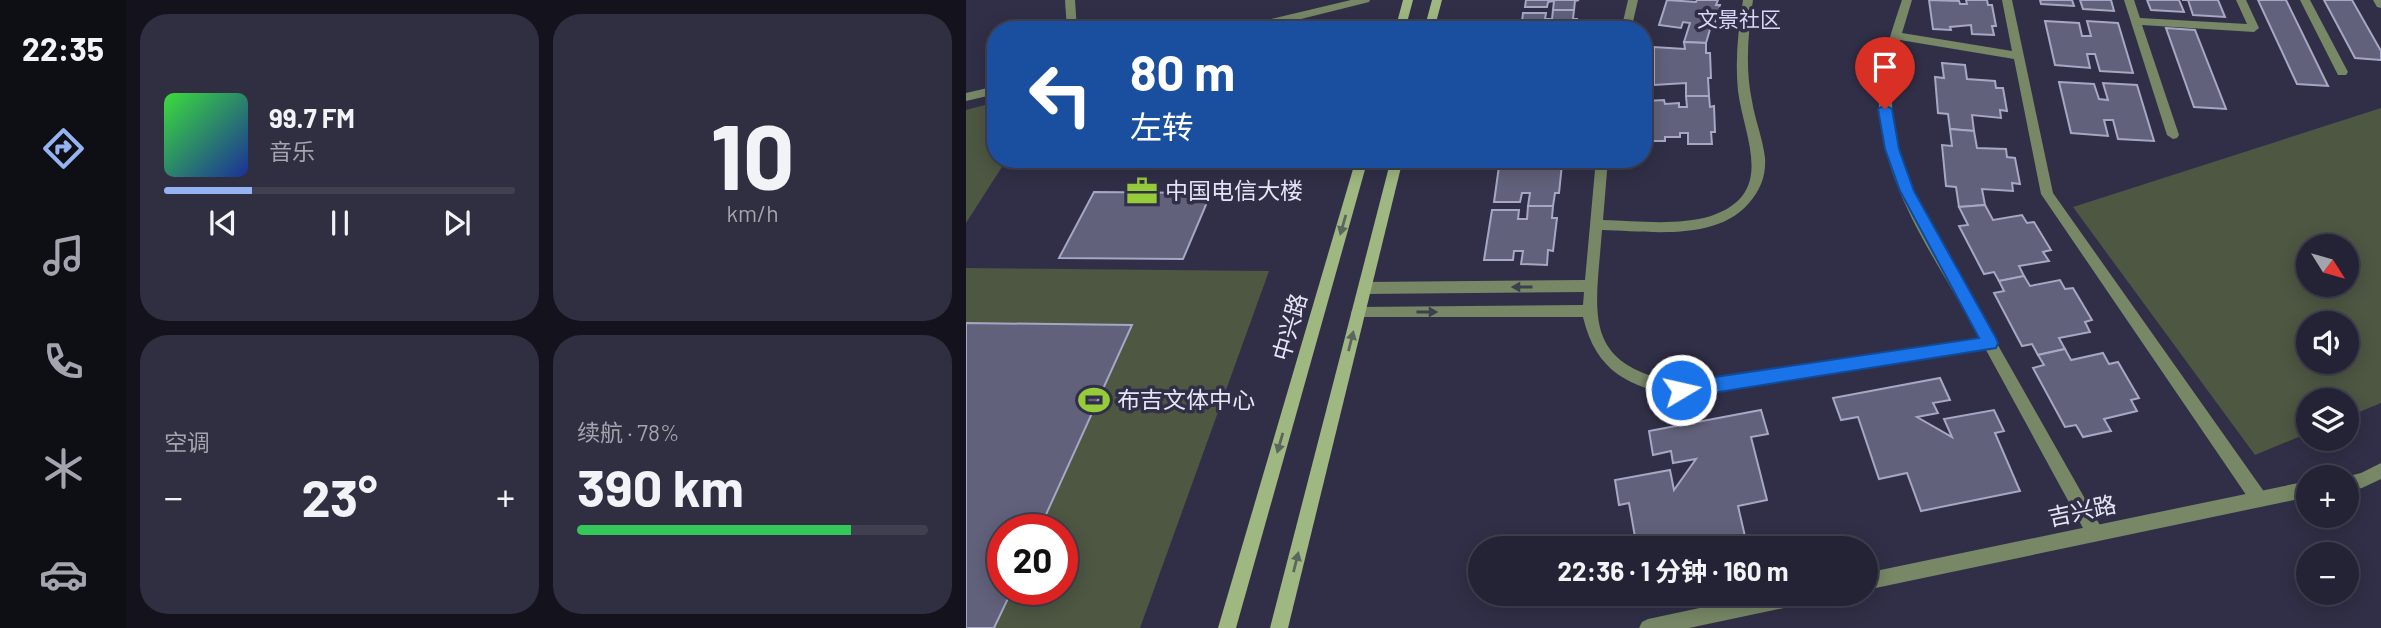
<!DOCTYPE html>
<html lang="zh">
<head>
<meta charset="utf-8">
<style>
  :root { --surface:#242335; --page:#302f41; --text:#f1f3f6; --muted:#a3a4ad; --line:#414050; --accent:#95b2f1 }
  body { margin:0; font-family:Barlow,"Noto Sans SC",sans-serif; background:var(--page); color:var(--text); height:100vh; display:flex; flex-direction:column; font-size:26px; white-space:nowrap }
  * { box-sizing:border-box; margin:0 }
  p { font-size:23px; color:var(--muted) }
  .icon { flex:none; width:38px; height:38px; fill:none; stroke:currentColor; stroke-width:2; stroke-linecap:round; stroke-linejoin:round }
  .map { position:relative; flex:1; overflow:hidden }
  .panel { display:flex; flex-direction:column; gap:14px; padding:14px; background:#14131d; width:840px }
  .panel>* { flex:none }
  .hud { position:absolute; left:21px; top:21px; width:665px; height:147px; border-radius:28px; box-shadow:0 4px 18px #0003,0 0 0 2px var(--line); background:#1a4fa0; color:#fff; overflow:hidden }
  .needle { width:46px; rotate:127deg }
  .fabs { position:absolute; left:1330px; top:234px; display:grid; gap:14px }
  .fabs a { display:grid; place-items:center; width:63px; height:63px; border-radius:50%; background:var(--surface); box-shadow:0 4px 18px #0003,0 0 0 2px var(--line); font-size:35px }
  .speed { position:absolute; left:21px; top:514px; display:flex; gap:14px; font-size:35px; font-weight:700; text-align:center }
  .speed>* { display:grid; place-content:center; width:91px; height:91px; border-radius:50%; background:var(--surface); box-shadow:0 4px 18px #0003,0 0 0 2px var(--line); line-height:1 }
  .speed .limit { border:10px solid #d22; background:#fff; color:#111 }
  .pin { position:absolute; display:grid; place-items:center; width:60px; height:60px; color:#fff; margin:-72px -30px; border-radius:50% 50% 50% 0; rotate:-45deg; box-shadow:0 0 7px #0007 }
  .pin .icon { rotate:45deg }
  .me { position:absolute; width:77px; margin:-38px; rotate:81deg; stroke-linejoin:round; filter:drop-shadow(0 0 5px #0008) }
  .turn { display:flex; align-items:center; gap:24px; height:147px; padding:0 28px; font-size:32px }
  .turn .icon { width:91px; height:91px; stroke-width:2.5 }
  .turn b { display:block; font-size:49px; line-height:60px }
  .big { font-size:52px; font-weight:700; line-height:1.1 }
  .panel .tile { flex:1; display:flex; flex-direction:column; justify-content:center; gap:10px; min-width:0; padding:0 24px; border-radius:28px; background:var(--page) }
  .panel .dial { align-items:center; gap:0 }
  .dial b { font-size:91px; line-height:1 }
  .song { display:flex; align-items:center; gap:21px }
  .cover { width:84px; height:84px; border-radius:10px; background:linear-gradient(135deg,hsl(120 70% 55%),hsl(230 70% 35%)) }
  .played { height:7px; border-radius:4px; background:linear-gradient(90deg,var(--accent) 25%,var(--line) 25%) }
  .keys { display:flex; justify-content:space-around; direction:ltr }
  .heat { display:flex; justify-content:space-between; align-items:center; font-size:38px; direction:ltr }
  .charge { height:10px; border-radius:5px; background:linear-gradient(90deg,#34c759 78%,var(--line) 0) }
  .panel .tiles { flex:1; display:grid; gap:14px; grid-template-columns:repeat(2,1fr) }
  .trip { position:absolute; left:502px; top:536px; width:410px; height:70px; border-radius:35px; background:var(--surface); box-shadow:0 4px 18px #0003,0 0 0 2px var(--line); font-weight:700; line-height:70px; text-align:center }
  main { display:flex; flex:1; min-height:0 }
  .tabs { display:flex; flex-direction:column; width:126px; justify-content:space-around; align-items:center; background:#0e0e15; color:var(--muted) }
  .tabs .icon { width:49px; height:49px }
  .tabs .current { color:var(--accent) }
  .tabs b { font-size:32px; color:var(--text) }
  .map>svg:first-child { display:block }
  .green { fill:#4d5742; fill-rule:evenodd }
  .building { fill:#61617b; stroke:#a6a7c4; stroke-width:2 }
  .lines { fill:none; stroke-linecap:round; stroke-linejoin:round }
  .service { fill:#788866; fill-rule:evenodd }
  .minor { fill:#788866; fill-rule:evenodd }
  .secondary { fill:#9fb881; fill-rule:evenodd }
  .oneway { fill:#5c665e }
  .oneway2 { fill:#3e414d }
  .route { fill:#1a73e8; stroke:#114b97; stroke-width:2 }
  .labels { text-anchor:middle; stroke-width:7; stroke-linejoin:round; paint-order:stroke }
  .far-quarter-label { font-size:21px; fill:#d7d8f6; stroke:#302f47 }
  .poi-label { font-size:23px; fill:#e5e5f5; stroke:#302f47; text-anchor:start }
  .street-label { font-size:23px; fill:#e5e5f5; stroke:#302f47 }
</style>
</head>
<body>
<main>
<nav class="tabs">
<b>22:35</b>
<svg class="icon current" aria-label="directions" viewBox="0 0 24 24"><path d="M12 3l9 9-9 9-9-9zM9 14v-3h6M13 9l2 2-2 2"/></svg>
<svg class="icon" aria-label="music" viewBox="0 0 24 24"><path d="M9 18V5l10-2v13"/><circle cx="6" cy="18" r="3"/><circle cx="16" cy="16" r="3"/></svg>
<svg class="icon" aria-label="phone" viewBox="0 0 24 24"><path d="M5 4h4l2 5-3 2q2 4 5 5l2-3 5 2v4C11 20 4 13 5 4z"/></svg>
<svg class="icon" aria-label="climate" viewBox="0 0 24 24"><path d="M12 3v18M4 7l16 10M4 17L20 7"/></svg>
<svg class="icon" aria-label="car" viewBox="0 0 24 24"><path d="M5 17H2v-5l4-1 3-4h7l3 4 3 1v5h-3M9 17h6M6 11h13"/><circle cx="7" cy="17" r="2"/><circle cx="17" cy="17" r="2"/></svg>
</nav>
<section class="panel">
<div class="tiles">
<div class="tile">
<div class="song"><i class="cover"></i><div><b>99.7 FM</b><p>音乐</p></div></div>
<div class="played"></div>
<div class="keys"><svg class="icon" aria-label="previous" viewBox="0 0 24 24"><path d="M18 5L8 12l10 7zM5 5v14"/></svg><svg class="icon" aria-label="pause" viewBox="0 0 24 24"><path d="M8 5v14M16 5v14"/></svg><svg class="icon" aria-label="next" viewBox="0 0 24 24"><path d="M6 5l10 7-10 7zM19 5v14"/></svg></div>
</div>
<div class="tile dial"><b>10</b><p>km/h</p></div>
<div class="tile"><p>空调</p>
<div class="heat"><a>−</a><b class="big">23°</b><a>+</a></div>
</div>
<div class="tile"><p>续航 · 78%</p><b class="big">390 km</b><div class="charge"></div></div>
</div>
</section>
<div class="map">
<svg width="1415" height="628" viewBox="0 0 1415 628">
  <rect width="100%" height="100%" fill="#302f47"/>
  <g class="green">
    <path d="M30,102v57h11l-41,64v-113z"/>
    <path d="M1415,108v295l-34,14v-16h-39v32l-53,22 -182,-248zM1342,247h39v38h-39zM1342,324h39v38h-39z"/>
    <path d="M0,268l303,3 -129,357h-174zM37,530h59v60h-59z"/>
  </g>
  <g class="building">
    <path d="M560,0h53l-4,1 -1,9h-21l1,-9 -6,1 -1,5h-22z"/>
    <path d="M701,0l29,2 1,-2h21l-2,5h4l-6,21h-3l-5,17 -22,-1 6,-19 -7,-1 -2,6 -22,-3z"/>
    <path d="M963,0l30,1 1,3h7l-1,-4h21l1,5h4l4,21h-4l2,9 -22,-1 -1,-9 -21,2 1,3 -18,-1z"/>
    <path d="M1074,0h32l2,6 -33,-2z"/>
    <path d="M1114,0h31l3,11 -31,-2z"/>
    <path d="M1181,0h32l5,12 -33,-2z"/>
    <path d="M1216,0h36l7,17 -32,-2 -5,-15z"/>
    <path d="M1292,0h28l42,86 -31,-2z"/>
    <path d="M1358,0h28l29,51v9l-26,-2z"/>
    <path d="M587,10h21l-1,9h4l-1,11h-55l2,-17h23l-1,6h7z"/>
    <path d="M1079,21l34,2 3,13h9l-4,-15 31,2 15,50 -33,-2 -5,-17h-8l3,14 -35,-3z"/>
    <path d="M1200,28l29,2 31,79 -32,-2z"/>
    <path d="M718,42l22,1v10h4l1,25h-3l1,18h-23v-13l-32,2v-38l31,2z"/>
    <path d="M976,63l23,2 2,14 28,2 1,7h7l4,23 -7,-1 1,8 -29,-3 2,16 -24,-2 -2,-15 -10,-1 -3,-36 9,1z"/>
    <path d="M1093,82l35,2 5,15 9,1 -5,-17 34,2 17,56 -36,-2 -5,-19h-9l4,16 -37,-3z"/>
    <path d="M720,96h23l1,11 4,-1 1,26h-4l1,12h-24v-11h-8v4h-15v4h-20l1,-40 18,-1 1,4 14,-1v4h8z"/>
    <path d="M984,129l24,2 3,17 29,1 1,8 8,1 5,26 -8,-1 1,8 -31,-2 3,16 -26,2 -3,-20 -10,-1 -4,-41 10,1z"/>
    <path d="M534,159h26v5h8v-5h25l-1,5h4l-3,29h-4l-2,13h-25l2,-13h-8l-2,9h-26z"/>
    <path d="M128,192l117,1 -28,66 -124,-1z"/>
    <path d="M1019,205l8,15 29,-5 5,8 7,-1 17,28 -8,2 6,9 -30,5 5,10 -25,5 -5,-9 -10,2 -25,-48 9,-1 -9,-18z"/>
    <path d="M562,206h25l-1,12h5l-4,33 -5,-1 -1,15 -26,-1 2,-13h-9l-1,9h-29l8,-50h27l-1,9h9z"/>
    <path d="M1058,276l6,10 30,-6 5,9 8,-1 19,32 -7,2 5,10 -31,6 6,11 -27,6 -6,-11 -10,2 -28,-53 10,-2 -5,-10z"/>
    <path d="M0,323l166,2 -93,205h-36v60h9l-18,38h-28z"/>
    <path d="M1099,349l6,11 32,-7 6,11 9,-2 21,36 -8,2 6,11 -33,8 7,12 -28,6 -7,-12 -11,2 -32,-59 11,-3 -6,-10z"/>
    <path d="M974,378l10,22 -17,3 5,10 -21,4 35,20 -8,-18 50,-9 10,21 -9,2 25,58 -99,20 -14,-38 -28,6 -21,-62 -17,3 -8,-22z"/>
    <path d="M795,410l7,24 -17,3 16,63 -29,6 9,39 -14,3h-96l-8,-45 -10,2 -4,-25 55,-10 4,20 22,-31 -23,4 -2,-12 -18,4 -4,-24z"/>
  </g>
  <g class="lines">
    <g class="service">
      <path d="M662,0h10l-7,30h-10z"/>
      <path d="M777,0h10c-5,33 -8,68 -1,101 3,19 11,38 13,57 1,15 -3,28 -12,40 -32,45 -103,33 -151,32 -6,83 -23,135 79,153l299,-45c-39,-72 -105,-159 -101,-244 2,-33 13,-64 23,-94h10l-10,33 110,18 -10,-51h10l41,193 212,300 2,6 -2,6 -6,2 -6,-2 -212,-311 -27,-135 -114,-19c-17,66 -6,112 23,173l178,314 2,6 -2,6 -6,2 -6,-2 -103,-189 -305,47c-52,-10 -85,-25 -98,-80h-230l-2,-4 2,-4 5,-2 225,-2 1,-13 -219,2 -5,-2 -2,-4 2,-4 5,-2 220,-2 11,-121h12l-5,61c35,1 74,6 108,-4 66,-22 33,-78 27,-125 -3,-30 0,-61 5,-91z"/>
      <path d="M1158,0h10l6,18 107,6 -11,-24h10l13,28 -5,4 -112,-7 37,110 -2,3 -4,1 -6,-4z"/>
      <path d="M1334,0h10l38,72 -2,3h-8z"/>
      <path d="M1407,0h8v8l-4,-1z"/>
    </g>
    <g class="minor">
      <path d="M99,0h10l2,30h-10z"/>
      <path d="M385,0h19l-1,2 -112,28h-20l5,-4z"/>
      <path d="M30,86v8l-30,7v-8z"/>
      <path d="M1415,463v16l-19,9 -15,3v-13h-6l20,-5z"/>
      <path d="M1342,481v16l-442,93v-17z"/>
      <path d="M804,593h50l-2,6 -6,3 -123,26h-50l3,-6 6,-3z"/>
    </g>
    <g class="secondary">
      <path d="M437,0h10l-8,30h-10z"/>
      <path d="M466,0h10l-8,30h-10z"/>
      <path d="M390,159h12l-132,469h-18z"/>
      <path d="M425,159h12l-115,469h-18z"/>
    </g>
  </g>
  <defs><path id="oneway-solid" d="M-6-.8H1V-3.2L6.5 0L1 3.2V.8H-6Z" transform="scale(1.75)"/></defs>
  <g class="oneway">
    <use href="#oneway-solid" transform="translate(377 225) rotate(106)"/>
    <use href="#oneway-solid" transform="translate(385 341) rotate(-76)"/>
    <use href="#oneway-solid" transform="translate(314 443) rotate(106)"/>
    <use href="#oneway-solid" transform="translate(330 562) rotate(-76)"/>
  </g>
  <g class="oneway2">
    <use href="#oneway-solid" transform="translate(556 287) rotate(180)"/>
    <use href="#oneway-solid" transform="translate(461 312)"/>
  </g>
  <path class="route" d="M919,105l7,4 7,40 15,42 82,147 2,5 -2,5 -315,50 -6,-3 -3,-5 3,-5 6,-3 298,-44 -79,-147 -15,-42 -7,-40z"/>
  <defs>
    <symbol id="office-bare" viewBox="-9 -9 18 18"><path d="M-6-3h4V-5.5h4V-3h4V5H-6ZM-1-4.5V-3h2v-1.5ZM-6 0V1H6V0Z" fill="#96cc3a" stroke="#302f47" stroke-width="2.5" paint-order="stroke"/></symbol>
    <symbol id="stadium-bare" viewBox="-9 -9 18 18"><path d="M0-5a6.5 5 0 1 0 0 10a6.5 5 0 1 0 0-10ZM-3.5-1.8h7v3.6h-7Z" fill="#96cc3a" stroke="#302f47" stroke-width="2.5" paint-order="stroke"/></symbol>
  </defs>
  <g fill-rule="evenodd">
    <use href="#office-bare" x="154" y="169" width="44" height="44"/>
    <use href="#stadium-bare" x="106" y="378" width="44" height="44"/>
  </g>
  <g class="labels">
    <g class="far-quarter-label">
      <text x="773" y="27">文景社区</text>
    </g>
    <g class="poi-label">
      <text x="199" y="199">中国电信大楼</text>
      <text x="151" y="408">布吉文体中心</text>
    </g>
    <g class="street-label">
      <text transform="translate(324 327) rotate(-74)" y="8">中兴路</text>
      <text transform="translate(1116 511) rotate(-12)" y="8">吉兴路</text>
    </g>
  </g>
</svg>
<div class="fabs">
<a><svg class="needle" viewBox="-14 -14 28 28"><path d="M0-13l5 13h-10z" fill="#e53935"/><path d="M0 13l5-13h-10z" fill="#a3a4ad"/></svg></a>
<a><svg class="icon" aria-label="sound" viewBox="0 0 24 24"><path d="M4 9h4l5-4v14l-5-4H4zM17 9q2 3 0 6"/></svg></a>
<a><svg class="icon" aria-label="layers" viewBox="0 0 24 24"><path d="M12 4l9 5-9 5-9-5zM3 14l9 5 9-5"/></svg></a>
<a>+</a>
<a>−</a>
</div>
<div class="speed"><div class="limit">20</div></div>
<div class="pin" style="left:919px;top:109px;background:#d93025"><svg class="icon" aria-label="arrive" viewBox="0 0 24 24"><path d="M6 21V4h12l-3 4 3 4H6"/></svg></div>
<svg class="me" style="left:715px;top:390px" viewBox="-20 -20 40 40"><circle r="17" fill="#1a73e8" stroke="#fff" stroke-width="3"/><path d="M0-11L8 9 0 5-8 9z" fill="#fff"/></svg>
<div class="trip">22:36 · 1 分钟 · 160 m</div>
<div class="hud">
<div class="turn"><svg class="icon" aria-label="left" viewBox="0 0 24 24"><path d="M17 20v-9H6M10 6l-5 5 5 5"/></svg><div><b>80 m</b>左转</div></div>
</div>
</div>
</main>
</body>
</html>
